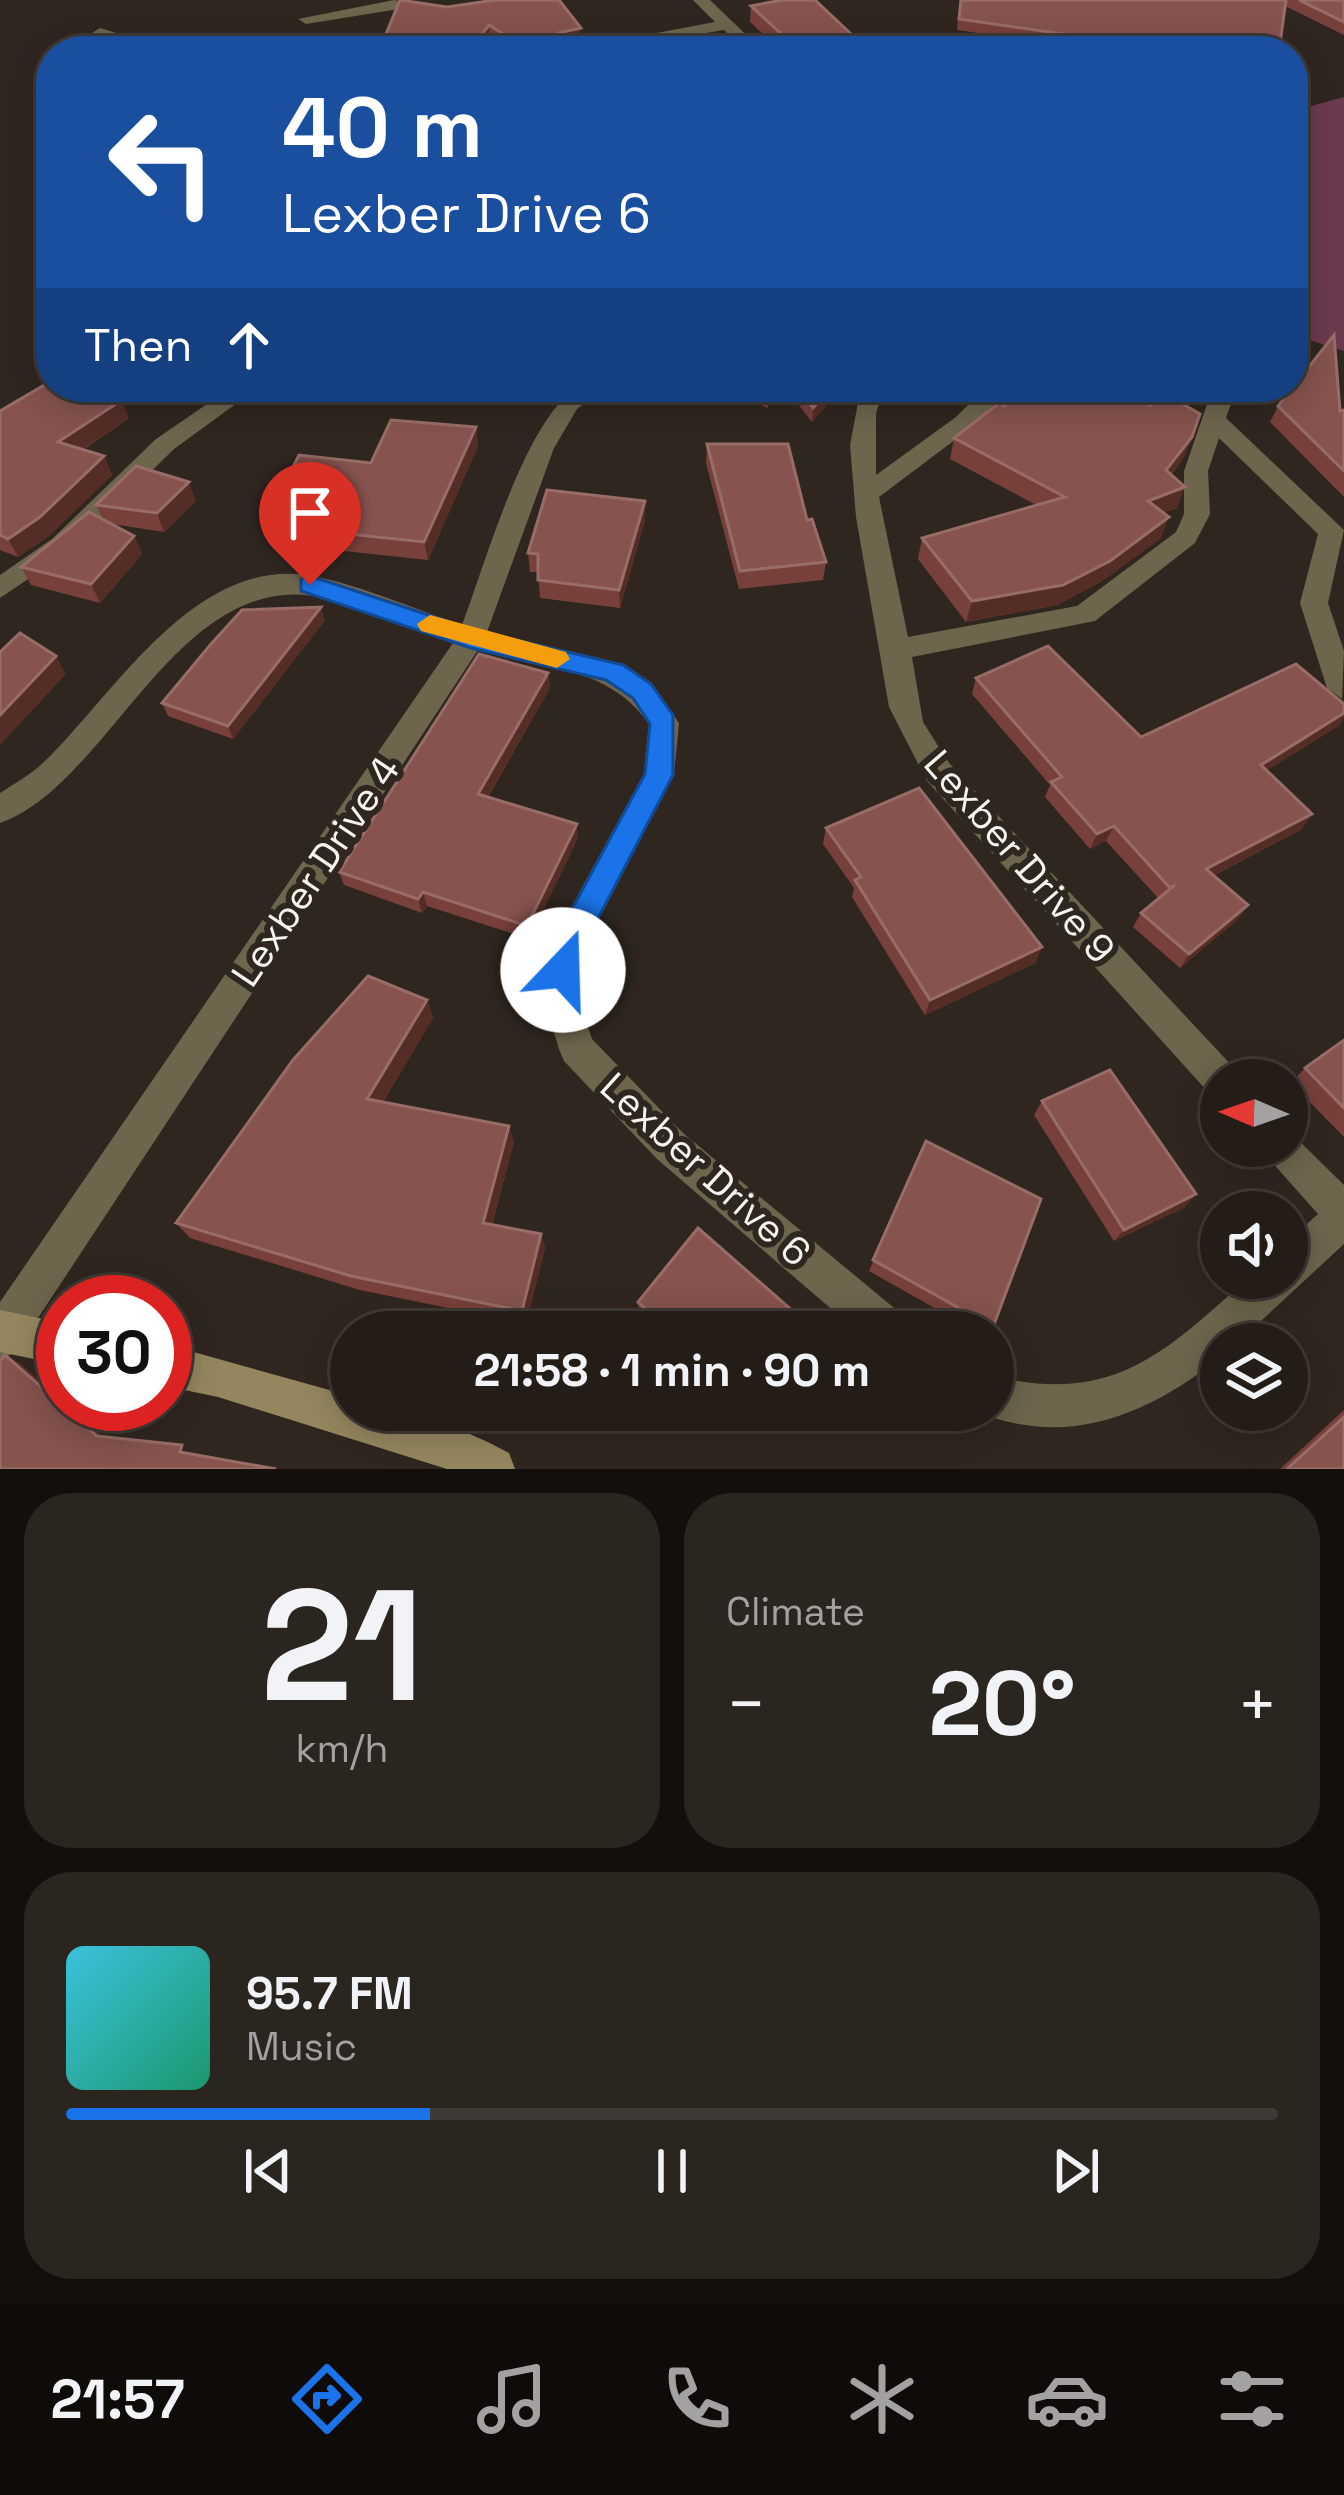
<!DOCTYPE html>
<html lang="en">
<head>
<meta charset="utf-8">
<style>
  :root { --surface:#231c17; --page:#2b2520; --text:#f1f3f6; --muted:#a3a1a1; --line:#403a36; --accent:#1a73e8 }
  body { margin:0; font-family:"Space Grotesk",sans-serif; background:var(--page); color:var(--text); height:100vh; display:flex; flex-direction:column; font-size:45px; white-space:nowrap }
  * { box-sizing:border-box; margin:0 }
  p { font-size:39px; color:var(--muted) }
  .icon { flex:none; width:66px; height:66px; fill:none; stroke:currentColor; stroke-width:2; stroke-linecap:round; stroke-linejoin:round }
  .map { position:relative; height:1469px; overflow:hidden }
  .panel { display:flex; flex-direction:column; gap:24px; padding:24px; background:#130f0d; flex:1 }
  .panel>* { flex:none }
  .guide { position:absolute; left:36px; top:36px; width:1272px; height:366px; border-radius:48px; box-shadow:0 6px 30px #0003,0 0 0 3px var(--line); background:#1a4fa0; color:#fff; overflow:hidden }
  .needle { width:78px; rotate:272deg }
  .tools { position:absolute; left:1200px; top:1059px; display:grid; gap:24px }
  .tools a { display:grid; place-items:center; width:108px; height:108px; border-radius:50%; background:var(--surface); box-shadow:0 6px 30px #0003,0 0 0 3px var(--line); font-size:60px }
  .speed { position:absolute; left:36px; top:1275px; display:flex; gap:24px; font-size:60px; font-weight:700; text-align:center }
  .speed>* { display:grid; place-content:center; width:156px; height:156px; border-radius:50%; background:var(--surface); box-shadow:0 6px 30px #0003,0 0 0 3px var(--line); line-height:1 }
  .speed .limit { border:18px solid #d22; background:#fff; color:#111 }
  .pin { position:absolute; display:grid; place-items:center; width:102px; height:102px; color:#fff; margin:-123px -51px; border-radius:50% 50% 50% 0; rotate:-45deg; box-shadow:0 0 12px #0007 }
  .pin .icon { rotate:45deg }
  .me { position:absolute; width:132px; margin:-66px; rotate:21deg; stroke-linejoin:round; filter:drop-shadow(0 0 9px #0008) }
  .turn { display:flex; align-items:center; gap:42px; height:252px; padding:0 48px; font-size:54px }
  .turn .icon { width:156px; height:156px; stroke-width:2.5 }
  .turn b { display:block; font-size:84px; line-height:102px }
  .then { display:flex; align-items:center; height:114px; padding:0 48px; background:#0003; gap:24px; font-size:45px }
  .big { font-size:90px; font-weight:600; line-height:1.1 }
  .panel .card { flex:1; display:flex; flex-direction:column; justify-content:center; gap:18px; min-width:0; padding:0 42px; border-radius:48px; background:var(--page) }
  .panel .dial { align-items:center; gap:0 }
  .dial b { font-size:156px; line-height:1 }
  .song { display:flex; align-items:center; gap:36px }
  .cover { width:144px; height:144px; border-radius:18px; background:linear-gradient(135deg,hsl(190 70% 55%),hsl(160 70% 35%)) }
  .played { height:12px; border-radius:6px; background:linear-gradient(90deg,var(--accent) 30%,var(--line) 30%) }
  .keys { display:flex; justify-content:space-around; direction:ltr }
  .heat { display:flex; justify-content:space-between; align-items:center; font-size:66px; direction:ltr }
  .panel .tiles { flex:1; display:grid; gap:24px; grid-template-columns:1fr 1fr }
  .card:last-child { grid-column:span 2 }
  .trip { position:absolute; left:330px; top:1311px; width:684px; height:120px; border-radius:60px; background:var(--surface); box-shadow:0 6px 30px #0003,0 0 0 3px var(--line); font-weight:600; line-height:120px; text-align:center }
  .tabs { display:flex; height:192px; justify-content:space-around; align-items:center; background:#0e0b09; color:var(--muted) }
  .tabs .icon { width:84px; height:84px }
  .tabs .on { color:var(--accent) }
  .tabs b { font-size:54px; color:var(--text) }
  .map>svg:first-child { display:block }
  .green { fill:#6c3a4f }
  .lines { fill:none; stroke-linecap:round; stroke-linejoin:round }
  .minor { fill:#6d654c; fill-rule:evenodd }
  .secondary { fill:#94875f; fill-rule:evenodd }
  .wall { fill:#78403b }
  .shaded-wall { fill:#552d27 }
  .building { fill:#86534e; stroke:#986c67; stroke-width:3 }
  .route { fill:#1a73e8; stroke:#114b97; stroke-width:3 }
  .slow { fill:#f59e0b }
  .labels { text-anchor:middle; stroke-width:12; stroke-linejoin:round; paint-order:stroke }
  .street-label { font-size:39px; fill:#f9f3ee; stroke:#2f261f }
</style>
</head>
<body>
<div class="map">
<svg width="1344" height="1469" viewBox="0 0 1344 1469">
  <rect width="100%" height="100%" fill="#2f261f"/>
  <path class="green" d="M1344,97v254l-51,-16v-224z"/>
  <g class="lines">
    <g class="minor">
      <path d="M394,0l51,9 -8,5 -38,-5 -93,15 -8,-5z"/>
      <path d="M693,0h17l53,51h-18l-21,-21 -126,21h-38l155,-29z"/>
      <path d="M100,28l63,19 2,4h-25l-46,-15 -2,-3z"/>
      <path d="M232,387h27l-85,62 -104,102 -70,47v-23l52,-36 104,-100z"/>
      <path d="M577,387h28l-28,22 -23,39 -67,184 137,32 28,19 27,40 -5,52 -90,173 -8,45 16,46 91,94 222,184 6,15h-53l-201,-173 -93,-98 -5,-12 -17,-56 8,-47 94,-172 5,-50c-38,-56 -108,-59 -171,-74l-463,703 -15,6v-57l453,-659c-40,-14 -109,-45 -148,-48 -94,-8 -157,93 -213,155 -25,28 -55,60 -92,73v-30c15,-10 32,-19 45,-32 71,-69 151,-207 268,-185 50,10 101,33 149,49 24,-63 62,-202 115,-238z"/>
      <path d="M861,387h24l-9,26v62l80,-58 30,-30h25l-39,40 -93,70 29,140 169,-31 99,-74 8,-18v-43l29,-84h24l-11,31 118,112 -16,73 16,48 -2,48 -15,-11 -27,-85 18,-69 -99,-96 -11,33 2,43 -15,29 -100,78 -183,36 11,65 26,41 285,305 5,12h-18v17l-13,-5 -281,-311 -38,-74 -33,-190 -6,-72z"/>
      <path d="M1287,1129l57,56v59l-108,100h-15v13c-72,57 -153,92 -243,55l15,-2v-34c119,29 171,-22 255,-98h39v-36l31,-28 -49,-55 -6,-13h24z"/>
    </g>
    <g class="secondary">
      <path d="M0,1310l63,13v42l-63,-13z"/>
      <path d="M165,1344l186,52v14c58,0 107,15 158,43l6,16h-68l-229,-72 -53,-11z"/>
    </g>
  </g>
  <g class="wall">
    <path d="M400,0l198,51h-88l-20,-12z"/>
    <path d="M960,0h384v35l-59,-29 -6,45h-173l-149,-21z"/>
    <path d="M751,6l118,45h-88l-31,-29z"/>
    <path d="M717,387h51l2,5 -2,16z"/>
    <path d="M785,387h57l-30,35z"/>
    <path d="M1004,406l180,51 -13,18 6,33 -14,5 -2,25 -59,43 -45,24 -91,17 -48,-63 4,-21 114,-33 -86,-46 4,-21z"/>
    <path d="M1278,406l66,4v87l-74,-75z"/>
    <path d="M0,411l129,7 -46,32 21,6 8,19 -63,61 -31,21 -18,-7z"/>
    <path d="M476,427l2,19 -50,114 -159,-17 -6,-18 108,-62z"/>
    <path d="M707,444l100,76 19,42 -3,18 -84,9 -33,-126z"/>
    <path d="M196,501l-32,31 -52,-8 22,12 8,18 -42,49 -69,-18 -10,-18 82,-47 -7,-15z"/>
    <path d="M645,501v19l-25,88 -80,-10 -2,-26h-8l-2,-19z"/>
    <path d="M325,620l-92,119 -65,-23 -6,-13z"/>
    <path d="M548,673l2,15 -62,109 90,41 -49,101 -102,-33 -5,7 -78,-28 -5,-13z"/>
    <path d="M976,678l165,59 199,-12 -73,45 35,59 -89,47 25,43 -58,49 -47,-41 8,-14 18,-14 -53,-58 -16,8 -45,-52 5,-12 -78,-91z"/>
    <path d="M826,828l216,119 -7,16 -110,52 -73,-118 2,-9 -31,-44z"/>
    <path d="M427,1000l6,18 -50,84 131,40 -22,83 49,9 4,14 -19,76 -166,-34 -170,-52 -14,-15z"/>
    <path d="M1344,1040v97l-53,-54 14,-15z"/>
    <path d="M1042,1101l143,106 -71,34 -80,-126z"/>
    <path d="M926,1141l67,186 -3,5h-13l-108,-61z"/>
    <path d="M638,1302l157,11 -3,11 -6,8h-126l-21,-19z"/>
    <path d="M1344,1410v59h-64z"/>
  </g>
  <g class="shaded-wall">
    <path d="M489,25l1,14 -7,9 -1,-14z"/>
    <path d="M581,28l1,14 -26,-2 2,-7z"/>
    <path d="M832,387h10l-30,35 1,-14z"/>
    <path d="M122,400l7,18 -62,42 -9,-18z"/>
    <path d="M476,427l2,19 -50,114 -4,-18z"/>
    <path d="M1192,437l-8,20 -26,34 8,-21z"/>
    <path d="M104,456l8,19 -63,61 -31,21 -10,-18z"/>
    <path d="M189,482l7,19 -32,31 -7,-19z"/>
    <path d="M1185,487l-8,21 -37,14 8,-21z"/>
    <path d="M645,501v19l-25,88 -1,-18z"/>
    <path d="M1169,517l-8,21 -59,43 -45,24 -91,17 6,-21z"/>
    <path d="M134,536l8,18 -42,49 -9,-19z"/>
    <path d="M321,607l4,13 -92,119 -5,-13z"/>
    <path d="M56,656l10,18 -66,71v-30z"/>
    <path d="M548,673l2,15 -69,120 -3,-14z"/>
    <path d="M1344,713v5l-4,7 -89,55 10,-15z"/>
    <path d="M1312,814l-10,15 -105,55 9,-15z"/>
    <path d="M577,824l1,14 -49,101 -2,-13z"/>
    <path d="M1114,826l-8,15 -16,8 7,-15z"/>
    <path d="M423,892l4,14 -5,7 -4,-14z"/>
    <path d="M1248,905l-10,14 -58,49 9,-14z"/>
    <path d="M1042,947l-7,16 -110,52 5,-15z"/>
    <path d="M427,1000l6,18 -58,97 -8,-16z"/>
    <path d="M509,1126l5,16 -26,96 -5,-15z"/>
    <path d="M1196,1194l-11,13 -71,34 10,-11z"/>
    <path d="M541,1234l4,14 -19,76 -4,-13z"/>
    <path d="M795,1313l-3,11 -6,8h-5z"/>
    <path d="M5,1355l16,9 42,37v3h3l46,40 -15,-8z"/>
  </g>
  <g class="building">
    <path d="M400,0l47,7 48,-7h64l22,28 -23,5 -2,7 35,2 7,9h-67l-42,-26 -7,9 17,17h-120z"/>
    <path d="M782,0h33l54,51h-69l-49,-45z"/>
    <path d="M961,0h325l-7,51h-157l5,-8 -168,-24z"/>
    <path d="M1299,0h45v22z"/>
    <path d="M1334,335l6,76 4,-1v61l-66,-65z"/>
    <path d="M51,381v6h44l27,13 -64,42 46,14 -64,61 -32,22 -8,-4v-124z"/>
    <path d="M797,387h35l-19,21z"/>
    <path d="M1021,387h81l48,18 10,-14 40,23 -8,23 -26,33 19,17 -37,14 21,16 -59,44 -47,24 -91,16 -50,-63 143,-41 -111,-59 45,-35 5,3z"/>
    <path d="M391,420l85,7 -52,115 -161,-17 36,-70 72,8z"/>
    <path d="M707,444h81l19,76 5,-1 14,43 -86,9z"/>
    <path d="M136,466l53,16 -32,31 -61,-8z"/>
    <path d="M547,490l98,11 -26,89 -81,-10v-26l-10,-1z"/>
    <path d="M89,512l45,24 -43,48 -70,-17z"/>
    <path d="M321,607l-93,119 -66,-23 49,-59 31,-34z"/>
    <path d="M20,633l36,23 -56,59v-63z"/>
    <path d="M1048,646l93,91 155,-73 48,40v9l-83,52 51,49 -106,55 42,36 -59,49 -48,-41 34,-28 -5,3 -56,-62 -17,8 -46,-52 11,-5 -86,-99z"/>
    <path d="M479,654l69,19 -70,121 99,30 -50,102 -104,-34 -5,7 -79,-27z"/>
    <path d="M919,788l123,159 -112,53 -75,-120 6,-3 -35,-49z"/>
    <path d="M368,976l59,24 -60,99 142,27 -26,97 58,11 -19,77 -171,-35 -175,-53 117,-163z"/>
    <path d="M1344,1040v68l-39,-40z"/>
    <path d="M1110,1070l86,124 -72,36 -82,-129z"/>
    <path d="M926,1141l115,58 -48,128 -120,-67z"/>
    <path d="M698,1228l97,85 -14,19h-110l-33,-30z"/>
    <path d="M5,1355l92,81 85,9 -2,7 96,17h-276v-108z"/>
    <path d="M1344,1417v52h-55l-1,-1z"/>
  </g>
  <path class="route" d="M310,576l164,54 149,35 28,19 22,31v60l-90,172 -9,33h-22l-5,-10 5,-24 93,-172 5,-50 -17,-26 -27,-18 -135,-32 -170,-57v-12z"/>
  <path class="slow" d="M430,615l136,37 4,7 -13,9 -136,-37 -4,-7z"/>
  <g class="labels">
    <g class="street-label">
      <text transform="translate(1020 856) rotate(49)" y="14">Lexber Drive 9</text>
      <text transform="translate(315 871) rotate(-56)" y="14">Lexber Drive 4</text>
      <text transform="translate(706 1169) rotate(42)" y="14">Lexber Drive 6</text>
    </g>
  </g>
</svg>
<div class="tools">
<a><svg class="needle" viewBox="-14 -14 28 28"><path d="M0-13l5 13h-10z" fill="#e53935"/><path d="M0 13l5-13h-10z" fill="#a3a1a1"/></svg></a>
<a><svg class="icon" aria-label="sound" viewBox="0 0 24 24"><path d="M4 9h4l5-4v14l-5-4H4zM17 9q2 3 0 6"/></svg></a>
<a><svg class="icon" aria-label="layers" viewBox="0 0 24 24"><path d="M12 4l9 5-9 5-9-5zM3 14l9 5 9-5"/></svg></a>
</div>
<div class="speed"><div class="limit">30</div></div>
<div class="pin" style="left:310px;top:585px;background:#d93025"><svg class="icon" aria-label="arrive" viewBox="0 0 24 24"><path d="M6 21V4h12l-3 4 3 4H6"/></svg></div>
<svg class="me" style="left:563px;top:970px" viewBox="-20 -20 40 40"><circle r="19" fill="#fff"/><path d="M0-13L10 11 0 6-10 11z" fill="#1a73e8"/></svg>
<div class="trip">21:58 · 1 min · 90 m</div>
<div class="guide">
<div class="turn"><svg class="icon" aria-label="left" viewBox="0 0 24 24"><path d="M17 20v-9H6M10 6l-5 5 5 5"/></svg><div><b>40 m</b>Lexber Drive 6</div></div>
<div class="then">Then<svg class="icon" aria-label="ahead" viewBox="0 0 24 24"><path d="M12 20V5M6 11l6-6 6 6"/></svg></div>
</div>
</div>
<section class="panel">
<div class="tiles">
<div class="card dial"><b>21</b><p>km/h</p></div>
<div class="card"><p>Climate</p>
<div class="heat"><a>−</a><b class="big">20°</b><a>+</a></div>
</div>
<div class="card">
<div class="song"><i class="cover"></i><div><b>95.7 FM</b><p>Music</p></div></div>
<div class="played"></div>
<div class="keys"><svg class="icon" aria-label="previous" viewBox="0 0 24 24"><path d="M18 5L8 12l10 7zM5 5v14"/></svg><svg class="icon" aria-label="pause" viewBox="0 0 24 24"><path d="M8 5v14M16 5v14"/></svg><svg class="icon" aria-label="next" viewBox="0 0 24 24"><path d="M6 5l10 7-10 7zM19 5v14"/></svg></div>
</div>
</div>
</section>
<nav class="tabs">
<b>21:57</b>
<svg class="icon on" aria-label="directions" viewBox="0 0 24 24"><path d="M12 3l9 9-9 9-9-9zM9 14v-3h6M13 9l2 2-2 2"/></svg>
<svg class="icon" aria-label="music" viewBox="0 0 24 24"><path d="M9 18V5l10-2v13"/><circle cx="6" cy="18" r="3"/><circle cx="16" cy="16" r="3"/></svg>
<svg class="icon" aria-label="phone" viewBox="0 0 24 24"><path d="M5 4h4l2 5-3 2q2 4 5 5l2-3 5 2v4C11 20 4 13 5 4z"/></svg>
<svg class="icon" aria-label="climate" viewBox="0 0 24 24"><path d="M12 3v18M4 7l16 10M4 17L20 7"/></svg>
<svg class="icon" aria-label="car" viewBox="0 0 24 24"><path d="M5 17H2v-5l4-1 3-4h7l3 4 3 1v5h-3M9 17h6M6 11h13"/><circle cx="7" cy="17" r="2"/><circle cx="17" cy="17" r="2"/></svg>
<svg class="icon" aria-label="filters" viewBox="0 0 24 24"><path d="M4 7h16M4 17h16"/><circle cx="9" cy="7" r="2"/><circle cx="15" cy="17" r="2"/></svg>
</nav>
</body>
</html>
